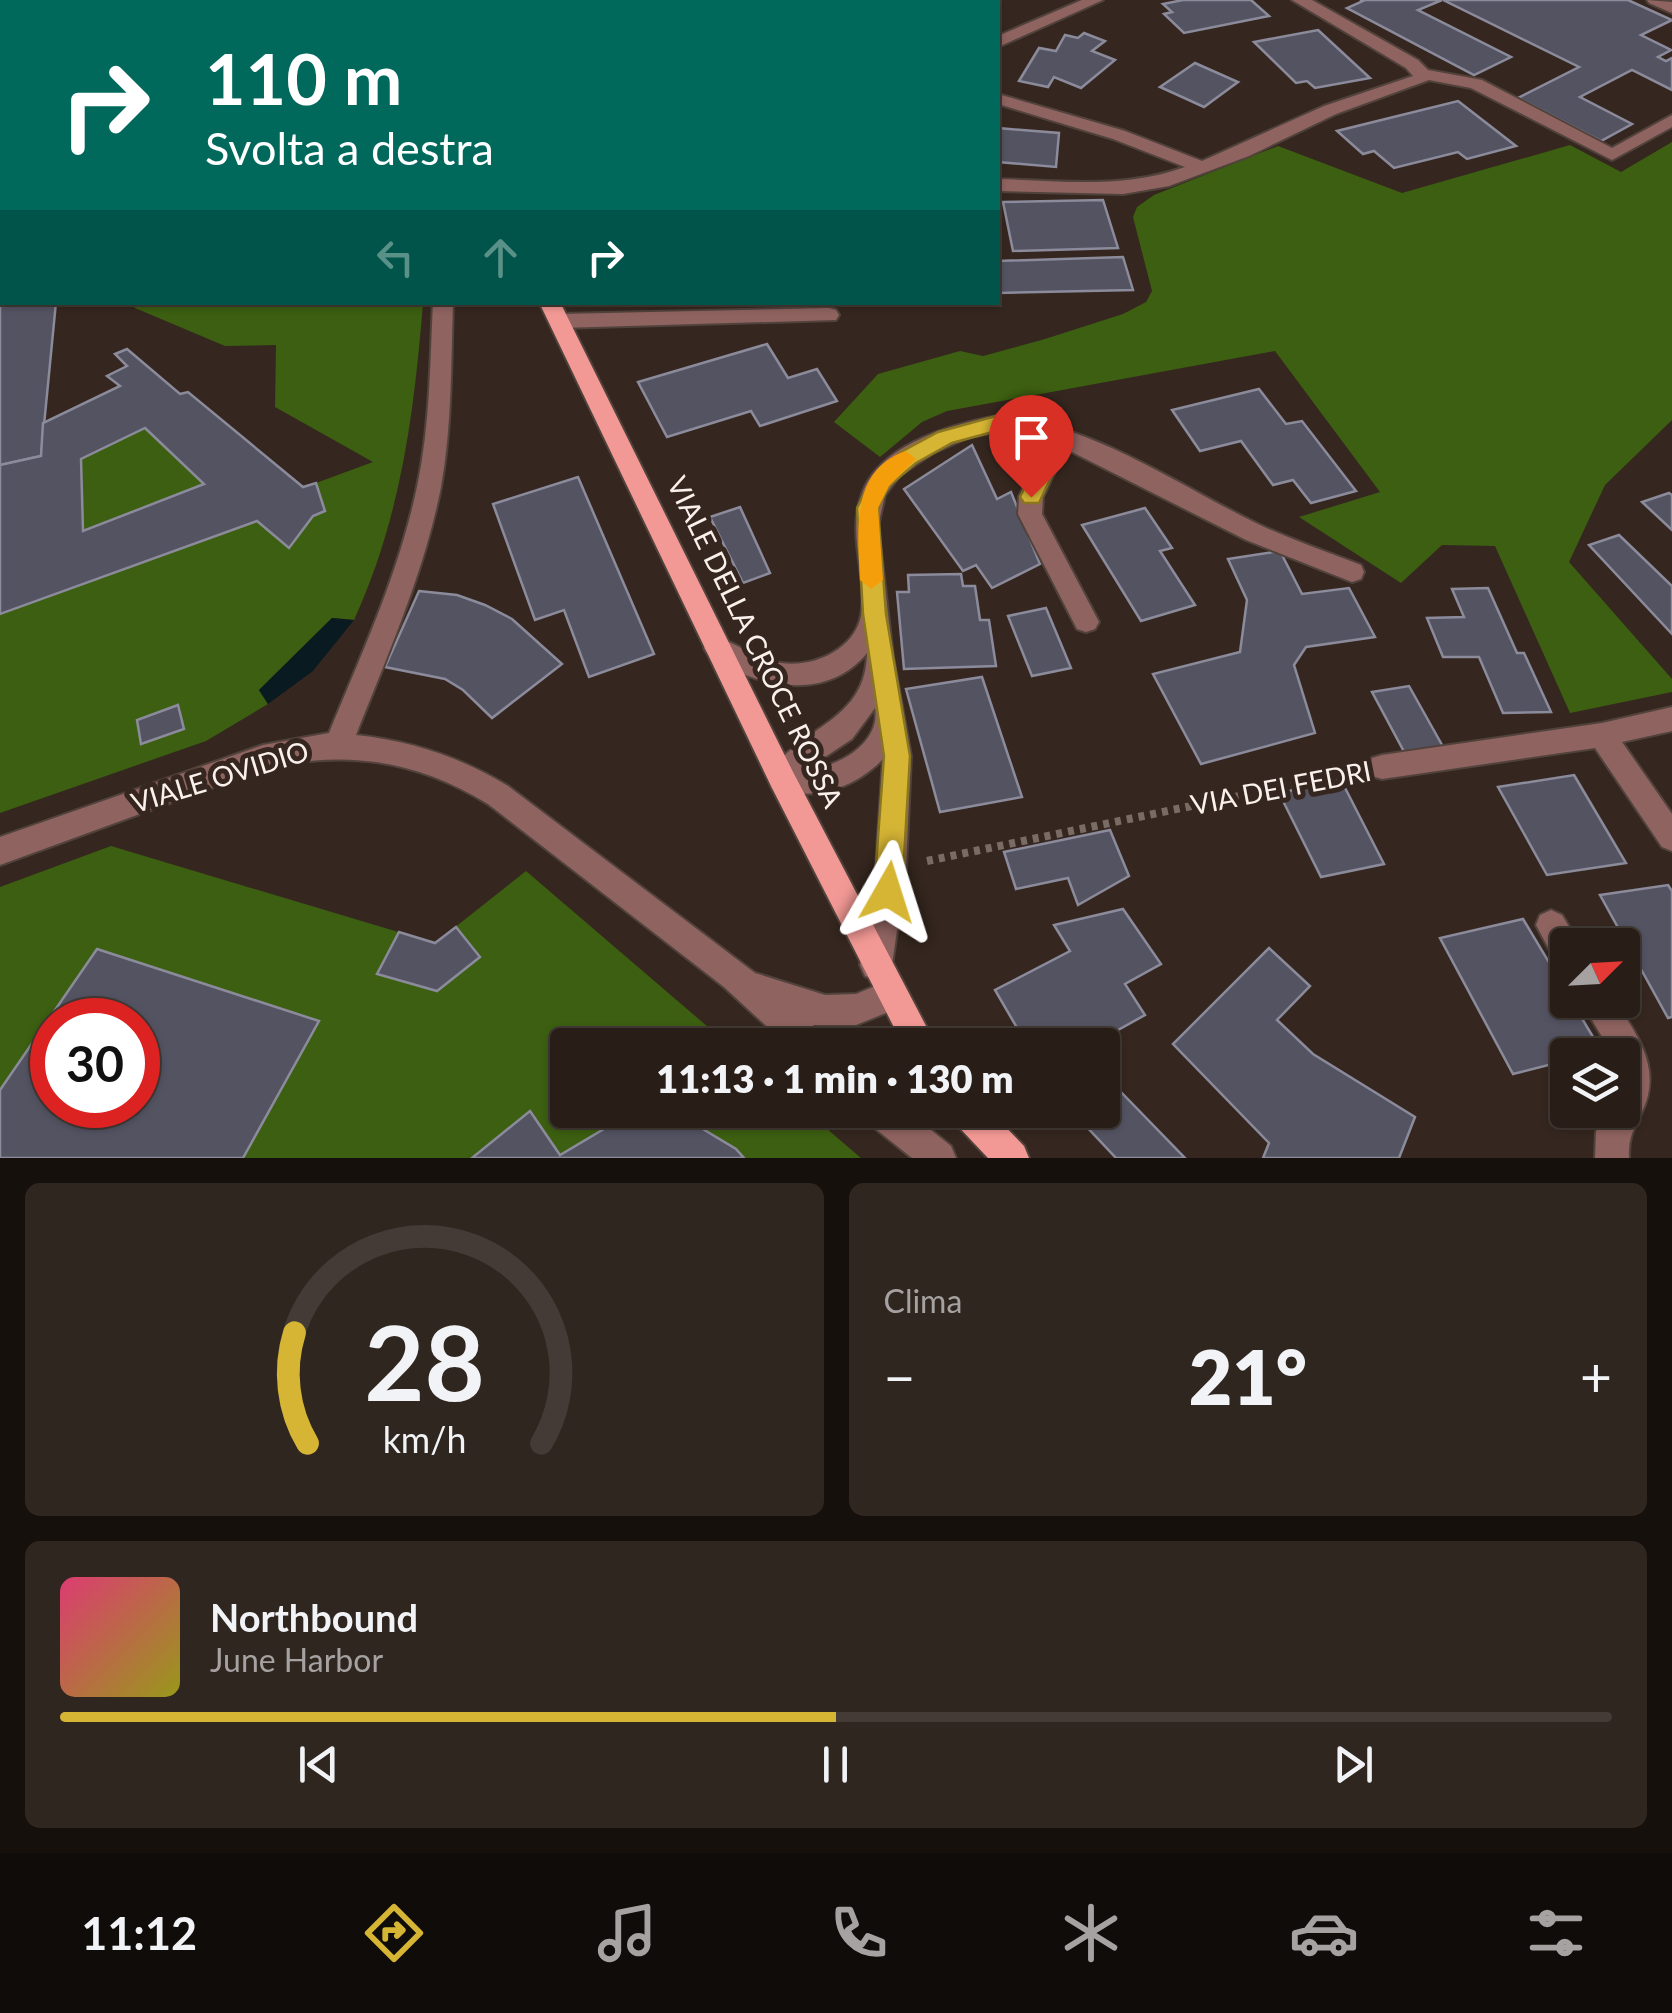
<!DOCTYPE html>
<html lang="it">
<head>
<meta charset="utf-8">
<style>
  :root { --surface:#281d17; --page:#302620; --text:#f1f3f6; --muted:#a5a2a1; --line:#443b36; --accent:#d6b534 }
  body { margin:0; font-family:Lato,sans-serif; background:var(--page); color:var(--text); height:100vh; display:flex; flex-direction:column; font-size:38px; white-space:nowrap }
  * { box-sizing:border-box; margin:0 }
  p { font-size:32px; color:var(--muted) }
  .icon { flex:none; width:55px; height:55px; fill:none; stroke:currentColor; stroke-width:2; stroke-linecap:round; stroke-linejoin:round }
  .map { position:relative; height:1158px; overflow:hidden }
  .drawer { display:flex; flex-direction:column; gap:25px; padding:25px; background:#16100d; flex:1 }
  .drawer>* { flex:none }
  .banner { position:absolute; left:0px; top:0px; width:1000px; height:305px; box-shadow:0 2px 8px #0004,0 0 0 2px var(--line); background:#00695c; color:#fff; overflow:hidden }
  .needle { width:65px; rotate:66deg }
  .tools { position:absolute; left:1550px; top:928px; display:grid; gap:20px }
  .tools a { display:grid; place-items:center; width:90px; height:90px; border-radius:10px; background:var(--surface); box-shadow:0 2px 8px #0004,0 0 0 2px var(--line); font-size:50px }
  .speed { position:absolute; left:30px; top:998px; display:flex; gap:20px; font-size:50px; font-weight:700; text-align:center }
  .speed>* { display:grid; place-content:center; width:130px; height:130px; border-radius:50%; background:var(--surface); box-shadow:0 2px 8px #0004,0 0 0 2px var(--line); line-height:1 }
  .speed .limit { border:15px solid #d22; background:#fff; color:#111 }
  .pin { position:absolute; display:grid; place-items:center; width:85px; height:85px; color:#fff; margin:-102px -42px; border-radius:50% 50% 50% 0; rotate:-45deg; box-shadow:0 0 10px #0007 }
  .pin .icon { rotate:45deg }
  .me { position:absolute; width:110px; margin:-55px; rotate:6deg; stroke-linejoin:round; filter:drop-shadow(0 0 8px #0008) }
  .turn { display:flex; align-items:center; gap:35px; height:210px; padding:0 40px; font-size:45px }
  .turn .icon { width:130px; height:130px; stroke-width:2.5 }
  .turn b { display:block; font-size:70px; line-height:85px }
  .lanes { display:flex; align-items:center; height:95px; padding:0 40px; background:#0003; justify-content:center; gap:50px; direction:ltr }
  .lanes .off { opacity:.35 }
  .big { font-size:75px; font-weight:800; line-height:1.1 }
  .drawer .widget { flex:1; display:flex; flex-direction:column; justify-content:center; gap:15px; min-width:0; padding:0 35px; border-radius:15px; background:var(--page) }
  .drawer .dial { align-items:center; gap:0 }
  .dial svg { height:260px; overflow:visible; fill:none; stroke:var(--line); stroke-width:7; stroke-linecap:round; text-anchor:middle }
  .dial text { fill:var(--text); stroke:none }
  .song { display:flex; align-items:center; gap:30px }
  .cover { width:120px; height:120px; border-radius:15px; background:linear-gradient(135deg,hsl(340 70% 55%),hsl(60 70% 35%)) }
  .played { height:10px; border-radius:5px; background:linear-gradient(90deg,var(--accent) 50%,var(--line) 50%) }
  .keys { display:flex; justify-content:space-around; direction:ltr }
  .heat { display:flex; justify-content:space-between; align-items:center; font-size:55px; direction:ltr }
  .drawer .tiles { flex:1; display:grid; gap:25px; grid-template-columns:1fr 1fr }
  .widget:last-child { grid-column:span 2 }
  .trip { position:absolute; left:550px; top:1028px; width:570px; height:100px; border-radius:10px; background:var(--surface); box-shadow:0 2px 8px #0004,0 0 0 2px var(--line); font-weight:800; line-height:100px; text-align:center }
  .dock { display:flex; height:160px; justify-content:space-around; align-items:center; background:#100c09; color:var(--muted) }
  .dock .icon { width:70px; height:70px }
  .dock .selected { color:var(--accent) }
  .dock b { font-size:45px; color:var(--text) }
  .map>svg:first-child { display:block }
  .green { fill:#3c5f11; fill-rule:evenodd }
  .water { fill:#091a20 }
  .building { fill:#535362; stroke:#8b8b9c; stroke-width:2.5; fill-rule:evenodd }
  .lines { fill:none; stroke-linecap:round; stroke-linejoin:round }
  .minor-casing { stroke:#51433c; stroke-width:4 }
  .major-casing { stroke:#51433c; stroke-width:4 }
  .path-far1 { stroke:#786c65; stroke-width:5; stroke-dasharray:4 4; stroke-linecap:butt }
  .path { stroke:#786c65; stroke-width:8; stroke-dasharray:6 6; stroke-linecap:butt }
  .minor { fill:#8f6360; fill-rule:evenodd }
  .major { fill:#f39995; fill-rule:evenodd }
  .route { fill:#d6b534; stroke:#8b7622; stroke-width:2.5 }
  .slow { fill:#f59e0b }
  .labels { text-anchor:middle; stroke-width:10; stroke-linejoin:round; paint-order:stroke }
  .street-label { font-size:28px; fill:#fbf1ec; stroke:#35271f }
</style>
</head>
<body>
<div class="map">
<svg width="1672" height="1158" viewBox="0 0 1672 1158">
  <rect width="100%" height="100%" fill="#35271f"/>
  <g class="green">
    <path d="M1672,142v278l-67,65 -36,77 103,117v13l-102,21 -75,-167 -53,-1 -41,38 -102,-66 81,-25 -105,-141 -328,60 -25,11 -42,35 -46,-35 44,-48 82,-23 23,5 62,-17 78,-25 23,-12 6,-11 -19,-74 4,-10 17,-12 124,-49 124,47 168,-48 51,27z"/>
    <path d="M131,303h292c-9,111 -22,214 -69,317l-22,-2 -73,72 9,14 -62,37 -206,72v-199l257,-93 68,-10 -9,-28 57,-21 -98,-55 1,-62 -51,1 -90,-38zM178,705l6,24 -43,14 -3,-23z"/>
    <path d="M145,428l59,56 -121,47 -2,-72z"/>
    <path d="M111,846l324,97 91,-72 203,174h-161v65h237l56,48h-861v-271zM52,1020h86v85h-86z"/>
  </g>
  <path class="water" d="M332,618l22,2 -41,51 -45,33 -9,-14z"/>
  <g class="building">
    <path d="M1183,0h68l18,16 -85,17 -20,-19 8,-2 -9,-8z"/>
    <path d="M1360,0h82l-24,10 93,47 -37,18 -127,-67 16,-7z"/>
    <path d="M1443,0h185l44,20 -31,15 30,15 -13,7 8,4 6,-3v32l-40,-20 -52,27 52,27 -31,17 -83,-43 61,-31z"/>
    <path d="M1318,30l52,48 -55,10 -8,-7 -11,2 -42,-41z"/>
    <path d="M1084,33l21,8 -13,10 23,9 -34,28 -27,-11 -6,10 -29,-6 20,-33 17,3 9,-16 13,3z"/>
    <path d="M1195,63l43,19 -34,25 -44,-20z"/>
    <path d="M1458,101l58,45 -49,13 -9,-7 -64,16 -20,-17 -11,3 -26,-23z"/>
    <path d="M998,128l61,5 -3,34 -58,-5z"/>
    <path d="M1103,200l15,48 -105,3 -10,-49z"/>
    <path d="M1123,257l10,33 -135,3v-32z"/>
    <path d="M0,272l2,30h54l-15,154 -41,9z"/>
    <path d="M767,344l21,34 29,-9 20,32 -77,25 -9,-15 -84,26 -29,-55z"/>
    <path d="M127,349l53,45 8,-2 115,95 13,-4 9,28 -12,5 -24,32 -32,-27 -257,93v-149l41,-9 2,-33 77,-37 -13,-10 20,-10 -12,-12zM145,428l59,56 -121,47 -2,-72z"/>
    <path d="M1259,389l27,35 16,-3 54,70 -45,12 -18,-23 -20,5 -32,-44 -41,10 -28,-41z"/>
    <path d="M972,445l25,54 14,-7 29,72 -48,24 -16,-23 -13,6 -59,-82z"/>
    <path d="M578,477l76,177 -65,23 -25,-67 -29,10 -42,-116z"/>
    <path d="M1669,493l3,2v35l-30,-28z"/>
    <path d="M740,507l30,66 -27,10 -33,-66z"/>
    <path d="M1145,508l27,40 -12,3 35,54 -54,16 -59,-96z"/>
    <path d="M1619,535l53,51v48l-83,-89z"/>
    <path d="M1280,551l22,43 47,-6 26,49 -69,10 -12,18 21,68 -114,31 -48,-90 87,-22 7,-52 -19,-41z"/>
    <path d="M961,574l2,12h12l5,34h9l7,46 -92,3 -7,-77h12l-1,-17z"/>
    <path d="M1488,588l29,65h7l27,59 -48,1 -24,-56h-36l-16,-39 37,-1 -12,-28z"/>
    <path d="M419,591l38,4 28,10 27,14 50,45 -70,54 -29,-28 -18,-11 -60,-12z"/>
    <path d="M1046,608l25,60 -39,8 -24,-60z"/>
    <path d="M982,677l40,120 -82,15 -34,-123z"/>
    <path d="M1409,686l37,66 -38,7 -36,-67z"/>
    <path d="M178,705l6,24 -43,15 -4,-24z"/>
    <path d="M1574,775l52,88 -79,12 -49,-88z"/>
    <path d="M1341,780l43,84 -63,13 -42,-84z"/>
    <path d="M1110,830l19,46 -51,29 -10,-27 -52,11 -12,-37z"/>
    <path d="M1668,885l4,6v126l-4,1 -68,-123z"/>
    <path d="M1123,909l38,55 -36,20 20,31 -54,30h-64l-32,-55 75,-39 -16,-26z"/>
    <path d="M1523,919l45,75v6h3l31,52 -34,3v5l-55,14 -73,-136z"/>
    <path d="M456,927l24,30 -43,34 -60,-17 22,-42 36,11z"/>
    <path d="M1269,948l41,38 -33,34 36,34 102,63 -16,41h-136l6,-15 -96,-99z"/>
    <path d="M97,949l222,72 -76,137h-243v-68zM52,1020h86v85h-86z"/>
    <path d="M1119,1090l66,68h-69l-31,-33z"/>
    <path d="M530,1111l30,44 44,-26 46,-11 46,7 40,24 8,9h-272z"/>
  </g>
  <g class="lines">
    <defs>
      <g id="minor">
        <rect x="548" y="0" width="16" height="2"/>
        <rect x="670" y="0" width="16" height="2"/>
        <path d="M1082,0h21l-105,47v-11z"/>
        <path d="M1292,0h20l106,60 10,10 54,10 130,68 60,-33v12l-60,33 -141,-72 -42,-8 -93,34 -87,42 -80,30 -46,8 -125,-3v-12c63,2 127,10 187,-12l-72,-28 -115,-35v-10l127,37 77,30 122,-55 89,-30 -7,-8z"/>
        <path d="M1647,0l25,2v11l-23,-10z"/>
        <path d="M2,169v12l-2,1v-12z"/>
        <path d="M433,302h20c-2,62 -1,124 -12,185 -17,86 -53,167 -85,248 56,6 104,22 152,51l247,187 70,22 31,-1 36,-15 11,5 5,11 -5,11 -47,19h-43l14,20h-40l-63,-58 -236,-183c-71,-44 -144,-55 -225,-35l-263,96v-28l263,-92 66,-12c33,-80 70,-160 88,-246 13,-61 13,-123 16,-185z"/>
        <path d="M829,308l7,2 3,5 -3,5 -276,8 -10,-7 10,-7z"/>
        <path d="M997,416c93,6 180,69 263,109 32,15 67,27 101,40l3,7 -3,7 -9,3 -106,-42 -180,-91 -23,48 -1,17 57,108 -4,7 -9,3 -9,-3 -59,-115 1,-17 27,-55 -19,-8 -30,-2 -28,5 -36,16 -33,22 -15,20 -7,31 15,131 18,99 -5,112 -14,97 -5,11 -11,4 -11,-4 -5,-11 16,-97 7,-109c-29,30 -71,43 -111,29l-4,-9c25,-53 98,-53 99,-126 -32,39 -81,38 -124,21 -14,-6 -32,-12 -39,-26l4,-8 9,-3c22,8 40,22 64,26 34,5 78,-15 81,-54 4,-39 -15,-75 0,-115 18,-50 88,-69 135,-78zM875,708c6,35 -37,60 -68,61l45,-30z"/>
        <path d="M1672,707v24l-50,11 50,72v37l-10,-4 -67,-99 -213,31 -10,-3 -4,-9 4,-9 10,-3 220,-32z"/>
        <path d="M1551,910l11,5 18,30h-12v23l-11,-4 -21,-39 4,-10z"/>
        <path d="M1580,1000h34c25,37 49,70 27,114 -8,16 -13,25 -12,44h-34l1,-26 10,-22h16v-55h-9z"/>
        <path d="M862,1110h44l45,36 5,12h-44l-45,-36z"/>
      </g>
      <g id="major">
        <path d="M384,0h16l1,2h-16z"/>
        <path d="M539,302h21l232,468 144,275h-33l-131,-257z"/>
        <path d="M949,1110h40l35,36 5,12h-41l-34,-36z"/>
      </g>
    </defs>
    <use href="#minor" class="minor-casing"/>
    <use href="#major" class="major-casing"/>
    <path class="path-far1" d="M734,0l7,2"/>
    <path class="path" d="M927,861l423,-88"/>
    <use href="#minor" class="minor"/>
    <use href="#major" class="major"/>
  </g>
  <path class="route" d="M996,416l34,2 37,14 3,5 -31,66h-15l-4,-6 28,-57 -20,-7 -32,-2 -44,12 -36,20 -27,23 -11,22 8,106 24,142 -8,136 -4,9 -10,4 -10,-4 -4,-9 10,-136 -21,-142 -6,-106 16,-32 28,-24 37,-20z"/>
  <path class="slow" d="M906,451l10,8 -27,27 -11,22 5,72 -12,9 -11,-9c-2,-46 -11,-110 46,-129z"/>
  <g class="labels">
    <g class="street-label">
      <text transform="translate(755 642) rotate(64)" y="10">VIALE DELLA CROCE ROSSA</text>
      <text transform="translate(220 777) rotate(-17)" y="10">VIALE OVIDIO</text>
      <text transform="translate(1281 788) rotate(-11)" y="10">VIA DEI FEDRI</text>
    </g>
  </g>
</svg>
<div class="tools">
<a><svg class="needle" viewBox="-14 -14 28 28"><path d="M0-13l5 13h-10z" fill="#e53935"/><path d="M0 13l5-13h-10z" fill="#a5a2a1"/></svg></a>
<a><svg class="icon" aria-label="layers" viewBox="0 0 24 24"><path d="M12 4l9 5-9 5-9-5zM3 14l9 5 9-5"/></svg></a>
</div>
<div class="speed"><div class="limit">30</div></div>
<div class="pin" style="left:1031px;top:497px;background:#d93025"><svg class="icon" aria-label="arrive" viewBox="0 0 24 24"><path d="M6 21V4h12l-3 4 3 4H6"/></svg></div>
<svg class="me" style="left:888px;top:892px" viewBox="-20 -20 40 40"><path d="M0-17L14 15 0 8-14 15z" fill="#d6b534" stroke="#fff" stroke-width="4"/></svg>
<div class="trip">11:13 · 1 min · 130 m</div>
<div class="banner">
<div class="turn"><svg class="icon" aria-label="right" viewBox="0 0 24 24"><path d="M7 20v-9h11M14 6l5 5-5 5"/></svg><div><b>110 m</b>Svolta a destra</div></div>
<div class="lanes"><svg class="icon off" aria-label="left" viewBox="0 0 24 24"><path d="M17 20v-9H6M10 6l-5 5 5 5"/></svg><svg class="icon off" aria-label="ahead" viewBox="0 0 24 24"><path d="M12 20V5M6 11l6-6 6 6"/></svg><svg class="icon" aria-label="right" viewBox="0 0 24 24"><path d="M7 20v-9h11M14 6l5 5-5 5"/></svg></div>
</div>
</div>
<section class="drawer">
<div class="tiles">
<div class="widget dial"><svg viewBox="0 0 100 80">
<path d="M14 69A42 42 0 1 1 86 69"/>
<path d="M14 69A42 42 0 0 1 10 35" stroke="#d6b534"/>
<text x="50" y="56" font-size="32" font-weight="700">28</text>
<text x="50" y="72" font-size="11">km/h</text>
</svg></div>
<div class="widget"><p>Clima</p>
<div class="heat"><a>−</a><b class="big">21°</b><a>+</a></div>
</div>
<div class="widget">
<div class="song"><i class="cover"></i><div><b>Northbound</b><p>June Harbor</p></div></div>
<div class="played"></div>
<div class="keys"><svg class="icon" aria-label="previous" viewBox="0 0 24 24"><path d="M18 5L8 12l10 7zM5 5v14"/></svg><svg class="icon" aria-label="pause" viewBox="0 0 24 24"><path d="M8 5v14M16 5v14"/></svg><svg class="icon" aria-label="next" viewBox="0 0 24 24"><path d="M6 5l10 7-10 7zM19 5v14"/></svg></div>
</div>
</div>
</section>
<nav class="dock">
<b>11:12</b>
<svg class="icon selected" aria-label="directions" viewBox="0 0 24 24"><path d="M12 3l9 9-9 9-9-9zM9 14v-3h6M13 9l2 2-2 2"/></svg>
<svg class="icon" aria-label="music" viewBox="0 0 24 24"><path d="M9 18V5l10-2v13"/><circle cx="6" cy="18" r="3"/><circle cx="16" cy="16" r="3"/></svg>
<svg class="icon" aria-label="phone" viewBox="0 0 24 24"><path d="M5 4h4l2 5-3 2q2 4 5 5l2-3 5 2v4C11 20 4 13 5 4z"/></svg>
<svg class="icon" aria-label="climate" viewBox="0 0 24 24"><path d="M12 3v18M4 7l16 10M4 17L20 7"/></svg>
<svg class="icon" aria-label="car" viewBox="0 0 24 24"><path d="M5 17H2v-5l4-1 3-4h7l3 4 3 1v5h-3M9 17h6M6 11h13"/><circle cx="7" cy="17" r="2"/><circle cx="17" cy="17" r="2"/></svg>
<svg class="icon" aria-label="filters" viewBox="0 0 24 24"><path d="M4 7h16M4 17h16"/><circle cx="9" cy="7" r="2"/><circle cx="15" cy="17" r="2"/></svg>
</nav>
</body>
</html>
